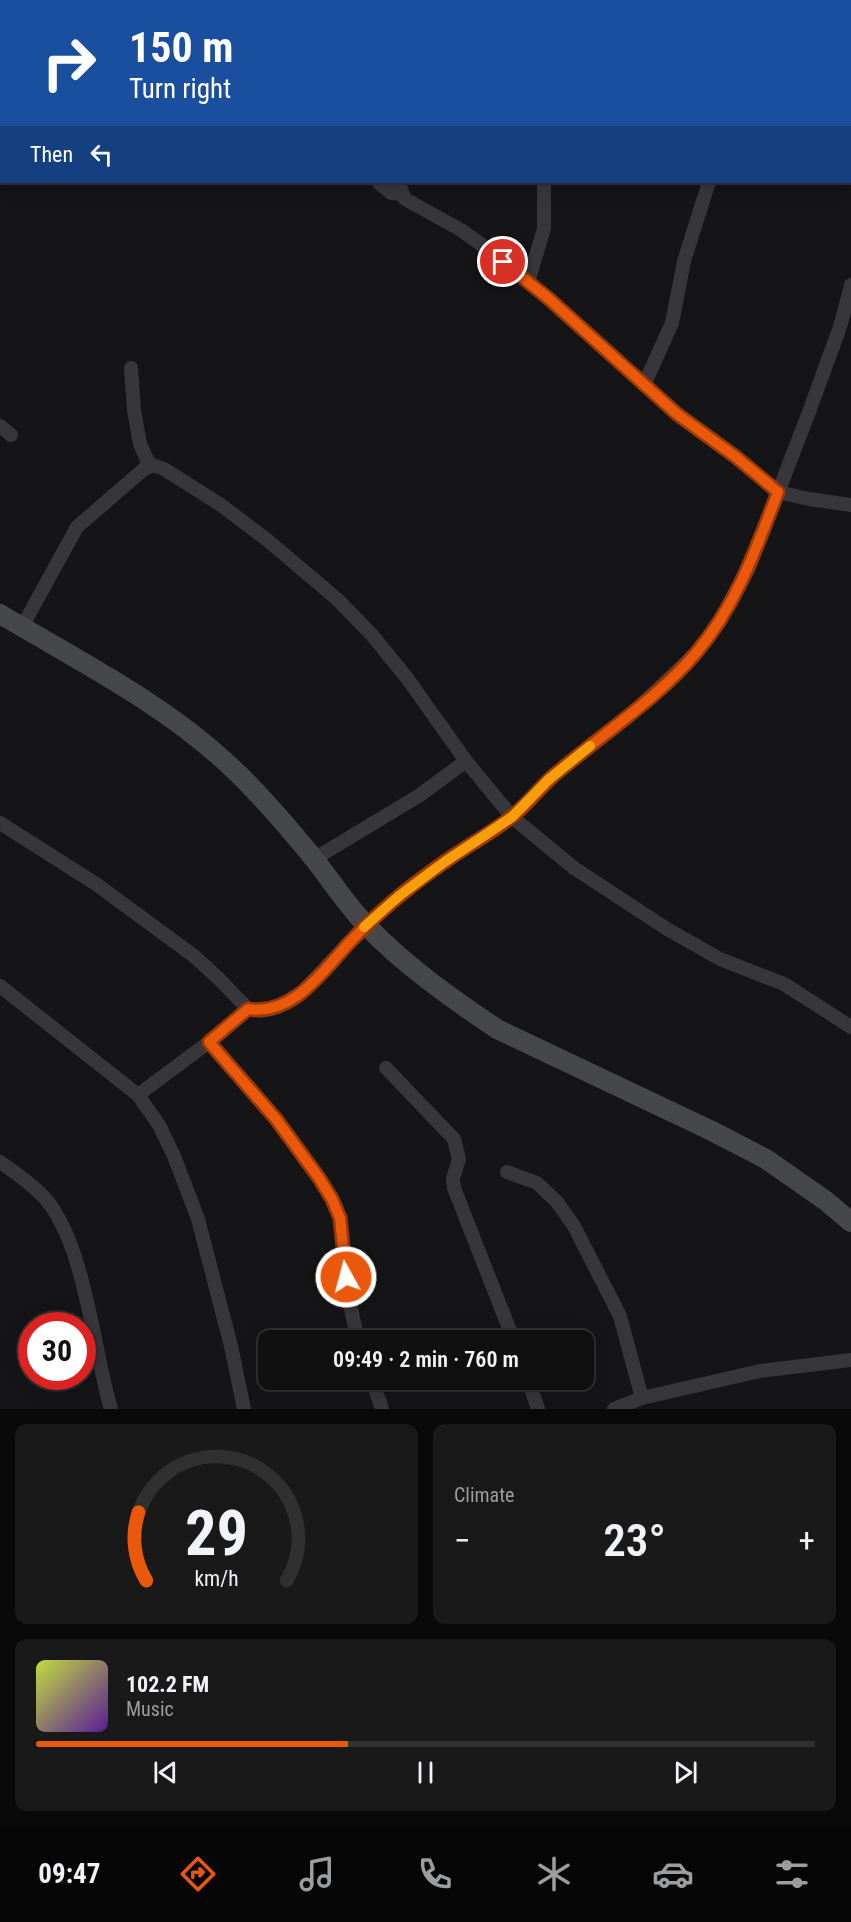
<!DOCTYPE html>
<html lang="en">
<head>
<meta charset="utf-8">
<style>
  :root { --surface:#101011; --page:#19191a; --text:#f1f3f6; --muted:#9c9d9f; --line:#303031; --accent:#ea580c }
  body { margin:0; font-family:"Roboto Condensed",sans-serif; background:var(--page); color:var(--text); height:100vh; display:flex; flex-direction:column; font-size:22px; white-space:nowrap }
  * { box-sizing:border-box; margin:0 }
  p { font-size:20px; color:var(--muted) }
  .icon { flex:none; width:33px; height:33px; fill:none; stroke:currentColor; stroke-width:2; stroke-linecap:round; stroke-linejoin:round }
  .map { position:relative; height:1409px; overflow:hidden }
  .panel { display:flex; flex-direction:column; gap:15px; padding:15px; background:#090909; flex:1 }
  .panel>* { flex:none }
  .hud { position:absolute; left:0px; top:0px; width:852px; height:183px; box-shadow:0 3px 15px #0003,0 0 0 2px var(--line); background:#1a4fa0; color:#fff; overflow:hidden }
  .speed { position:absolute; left:18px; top:1312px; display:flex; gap:12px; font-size:30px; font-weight:700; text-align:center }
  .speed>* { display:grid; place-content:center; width:78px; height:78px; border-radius:50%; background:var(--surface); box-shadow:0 3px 15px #0003,0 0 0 2px var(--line); line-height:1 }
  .speed .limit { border:9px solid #d22; background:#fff; color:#111 }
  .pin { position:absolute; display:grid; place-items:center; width:51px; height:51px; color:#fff; margin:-26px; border:3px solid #fff; border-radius:50%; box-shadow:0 2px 6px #0007 }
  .me { position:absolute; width:66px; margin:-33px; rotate:353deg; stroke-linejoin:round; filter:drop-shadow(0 0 4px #0008) }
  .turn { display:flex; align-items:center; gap:21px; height:126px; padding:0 30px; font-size:27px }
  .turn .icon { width:78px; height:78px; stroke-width:2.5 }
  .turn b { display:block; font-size:42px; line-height:51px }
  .then { display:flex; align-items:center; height:57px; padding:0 30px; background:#0003; gap:12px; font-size:22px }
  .big { font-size:45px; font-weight:600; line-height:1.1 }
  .panel .tile { flex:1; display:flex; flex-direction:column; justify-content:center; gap:9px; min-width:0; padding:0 21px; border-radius:12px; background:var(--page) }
  .panel .dial { align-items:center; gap:0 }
  .dial svg { height:156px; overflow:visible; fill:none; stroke:var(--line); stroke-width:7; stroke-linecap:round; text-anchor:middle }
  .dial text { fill:var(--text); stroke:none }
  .song { display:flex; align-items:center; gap:18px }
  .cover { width:72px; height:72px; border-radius:9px; background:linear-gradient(135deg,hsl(70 70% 55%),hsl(270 70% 35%)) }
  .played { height:6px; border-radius:3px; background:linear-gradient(90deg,var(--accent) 40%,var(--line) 40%) }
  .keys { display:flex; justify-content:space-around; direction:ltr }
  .heat { display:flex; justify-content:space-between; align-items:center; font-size:33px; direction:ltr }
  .panel .tiles { flex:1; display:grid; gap:15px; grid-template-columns:1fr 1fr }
  .tile:last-child { grid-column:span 2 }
  .trip { position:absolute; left:258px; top:1330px; width:336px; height:60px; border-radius:12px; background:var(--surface); box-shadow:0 3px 15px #0003,0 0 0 2px var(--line); font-weight:600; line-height:60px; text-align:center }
  .dock { display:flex; height:96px; justify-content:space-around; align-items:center; background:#060607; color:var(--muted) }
  .dock .icon { width:42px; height:42px }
  .dock .active { color:var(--accent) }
  .dock b { font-size:27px; color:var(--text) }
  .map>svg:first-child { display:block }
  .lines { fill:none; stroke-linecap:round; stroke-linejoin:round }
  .street { stroke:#37373b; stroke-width:14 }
  .secondary { stroke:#45474b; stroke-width:20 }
  .route-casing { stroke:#983908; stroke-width:15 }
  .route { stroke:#ea580c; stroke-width:10 }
  .slow { stroke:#f59e0b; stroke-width:10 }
</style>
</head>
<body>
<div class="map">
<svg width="851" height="1409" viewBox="0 0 851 1409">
  <rect width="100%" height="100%" fill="#151517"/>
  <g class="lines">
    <g class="street">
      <path d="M227,0l2,2"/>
      <path d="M753,0l1,2"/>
      <path d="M43,2l1,-2"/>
      <path d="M447,2v-2"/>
      <path d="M594,2v-2"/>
      <path d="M0,56l2,-2"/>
      <path d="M378,182l13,11 10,1"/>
      <path d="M398,182l7,17 56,31 21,15 66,53 129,116 59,43 42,35 31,7 42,6"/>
      <path d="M528,282l16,-53v-47"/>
      <path d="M131,368l3,42 6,34 10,22"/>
      <path d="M644,385l28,-62 12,-62 25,-79"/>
      <path d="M0,426l11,9"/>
      <path d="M22,627l55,-100 67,-58 9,-4 11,4 57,36 45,34 71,60 35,36 35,43 59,83 46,56 62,51 93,61 53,30 64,25 67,43"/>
      <path d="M0,823l96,61 98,72 25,23 29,30 13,2 17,-4 24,-15 64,-67 33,-29 46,-35 67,-44 36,-37 80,-63 67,-63 23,-30 31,-56 60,-156 31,-85 11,-42"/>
      <path d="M314,859l106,-64 46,-34"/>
      <path d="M0,986l138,109 21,30 15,31 24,63 33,127 13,63"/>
      <path d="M209,1042l67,77 43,59 13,21 8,19 9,81 9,42"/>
      <path d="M386,1068l68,71 5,20 -6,19 1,10 60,153"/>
      <path d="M138,1095l71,-53 39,-33"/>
      <path d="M0,1162c15,10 30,21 43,34 42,45 50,153 68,213"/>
      <path d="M507,1172l30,11 20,19 17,24 46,90 22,82"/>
      <path d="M372,1380l10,29"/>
      <path d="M528,1380l10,29"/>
      <path d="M614,1409l28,-11 118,-27 91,-11"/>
    </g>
    <path class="secondary" d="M0,614c79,47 163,89 230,152 31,29 59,62 85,94 17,22 32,45 51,65 38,40 85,73 131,104l215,102 54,28 60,42 25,21"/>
  </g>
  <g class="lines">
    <defs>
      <path id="route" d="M346,1277l-6,-59 -8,-19 -13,-21 -43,-59 -67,-77 39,-33c45,7 74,-37 101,-66 29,-31 62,-58 97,-82 21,-15 44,-27 64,-43 18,-13 31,-33 49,-47 45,-38 99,-73 137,-118 40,-47 60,-104 82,-161l-42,-35 -59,-43 -129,-116 -45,-36"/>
    </defs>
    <use href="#route" class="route-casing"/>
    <use href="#route" class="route"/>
    <path class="slow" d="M364,927l35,-31 47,-35 66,-44 36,-37 42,-34"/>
  </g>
</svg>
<div class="speed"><div class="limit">30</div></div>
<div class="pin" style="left:503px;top:262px;background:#d93025"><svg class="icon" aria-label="arrive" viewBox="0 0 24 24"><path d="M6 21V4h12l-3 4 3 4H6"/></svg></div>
<svg class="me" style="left:346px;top:1277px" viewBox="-20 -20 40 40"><circle r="17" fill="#ea580c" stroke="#fff" stroke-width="3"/><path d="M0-11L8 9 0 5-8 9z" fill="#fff"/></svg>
<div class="trip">09:49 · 2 min · 760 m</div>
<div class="hud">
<div class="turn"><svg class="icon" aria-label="right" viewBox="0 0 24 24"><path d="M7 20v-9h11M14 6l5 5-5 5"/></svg><div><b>150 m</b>Turn right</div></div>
<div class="then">Then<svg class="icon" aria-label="left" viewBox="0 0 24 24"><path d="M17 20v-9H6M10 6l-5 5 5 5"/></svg></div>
</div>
</div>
<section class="panel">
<div class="tiles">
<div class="tile dial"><svg viewBox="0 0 100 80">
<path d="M14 69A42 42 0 1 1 86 69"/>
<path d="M14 69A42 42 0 0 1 10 34" stroke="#ea580c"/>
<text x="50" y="56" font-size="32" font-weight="700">29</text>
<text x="50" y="72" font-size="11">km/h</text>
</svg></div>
<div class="tile"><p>Climate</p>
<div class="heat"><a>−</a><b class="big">23°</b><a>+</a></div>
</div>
<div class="tile">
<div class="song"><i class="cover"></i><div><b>102.2 FM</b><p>Music</p></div></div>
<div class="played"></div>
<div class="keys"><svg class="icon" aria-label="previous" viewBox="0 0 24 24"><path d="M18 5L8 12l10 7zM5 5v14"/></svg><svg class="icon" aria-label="pause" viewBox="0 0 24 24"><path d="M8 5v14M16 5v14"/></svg><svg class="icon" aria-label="next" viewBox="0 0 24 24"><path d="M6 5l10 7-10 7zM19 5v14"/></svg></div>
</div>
</div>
</section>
<nav class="dock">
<b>09:47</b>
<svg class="icon active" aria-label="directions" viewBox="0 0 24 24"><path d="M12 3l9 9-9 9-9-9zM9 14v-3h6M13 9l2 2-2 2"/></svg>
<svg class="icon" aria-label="music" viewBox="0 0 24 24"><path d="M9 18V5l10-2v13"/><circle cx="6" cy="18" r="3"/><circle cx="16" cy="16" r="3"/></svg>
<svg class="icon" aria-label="phone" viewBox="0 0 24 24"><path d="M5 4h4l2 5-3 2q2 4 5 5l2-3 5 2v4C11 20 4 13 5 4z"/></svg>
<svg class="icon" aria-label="climate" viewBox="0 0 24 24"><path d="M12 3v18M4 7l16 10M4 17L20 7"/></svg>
<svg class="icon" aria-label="car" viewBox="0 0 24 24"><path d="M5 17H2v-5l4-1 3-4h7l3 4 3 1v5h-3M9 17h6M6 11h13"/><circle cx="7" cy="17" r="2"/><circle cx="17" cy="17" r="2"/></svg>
<svg class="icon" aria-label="filters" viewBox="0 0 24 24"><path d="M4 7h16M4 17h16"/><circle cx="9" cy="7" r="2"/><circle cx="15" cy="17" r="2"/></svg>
</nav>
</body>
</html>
